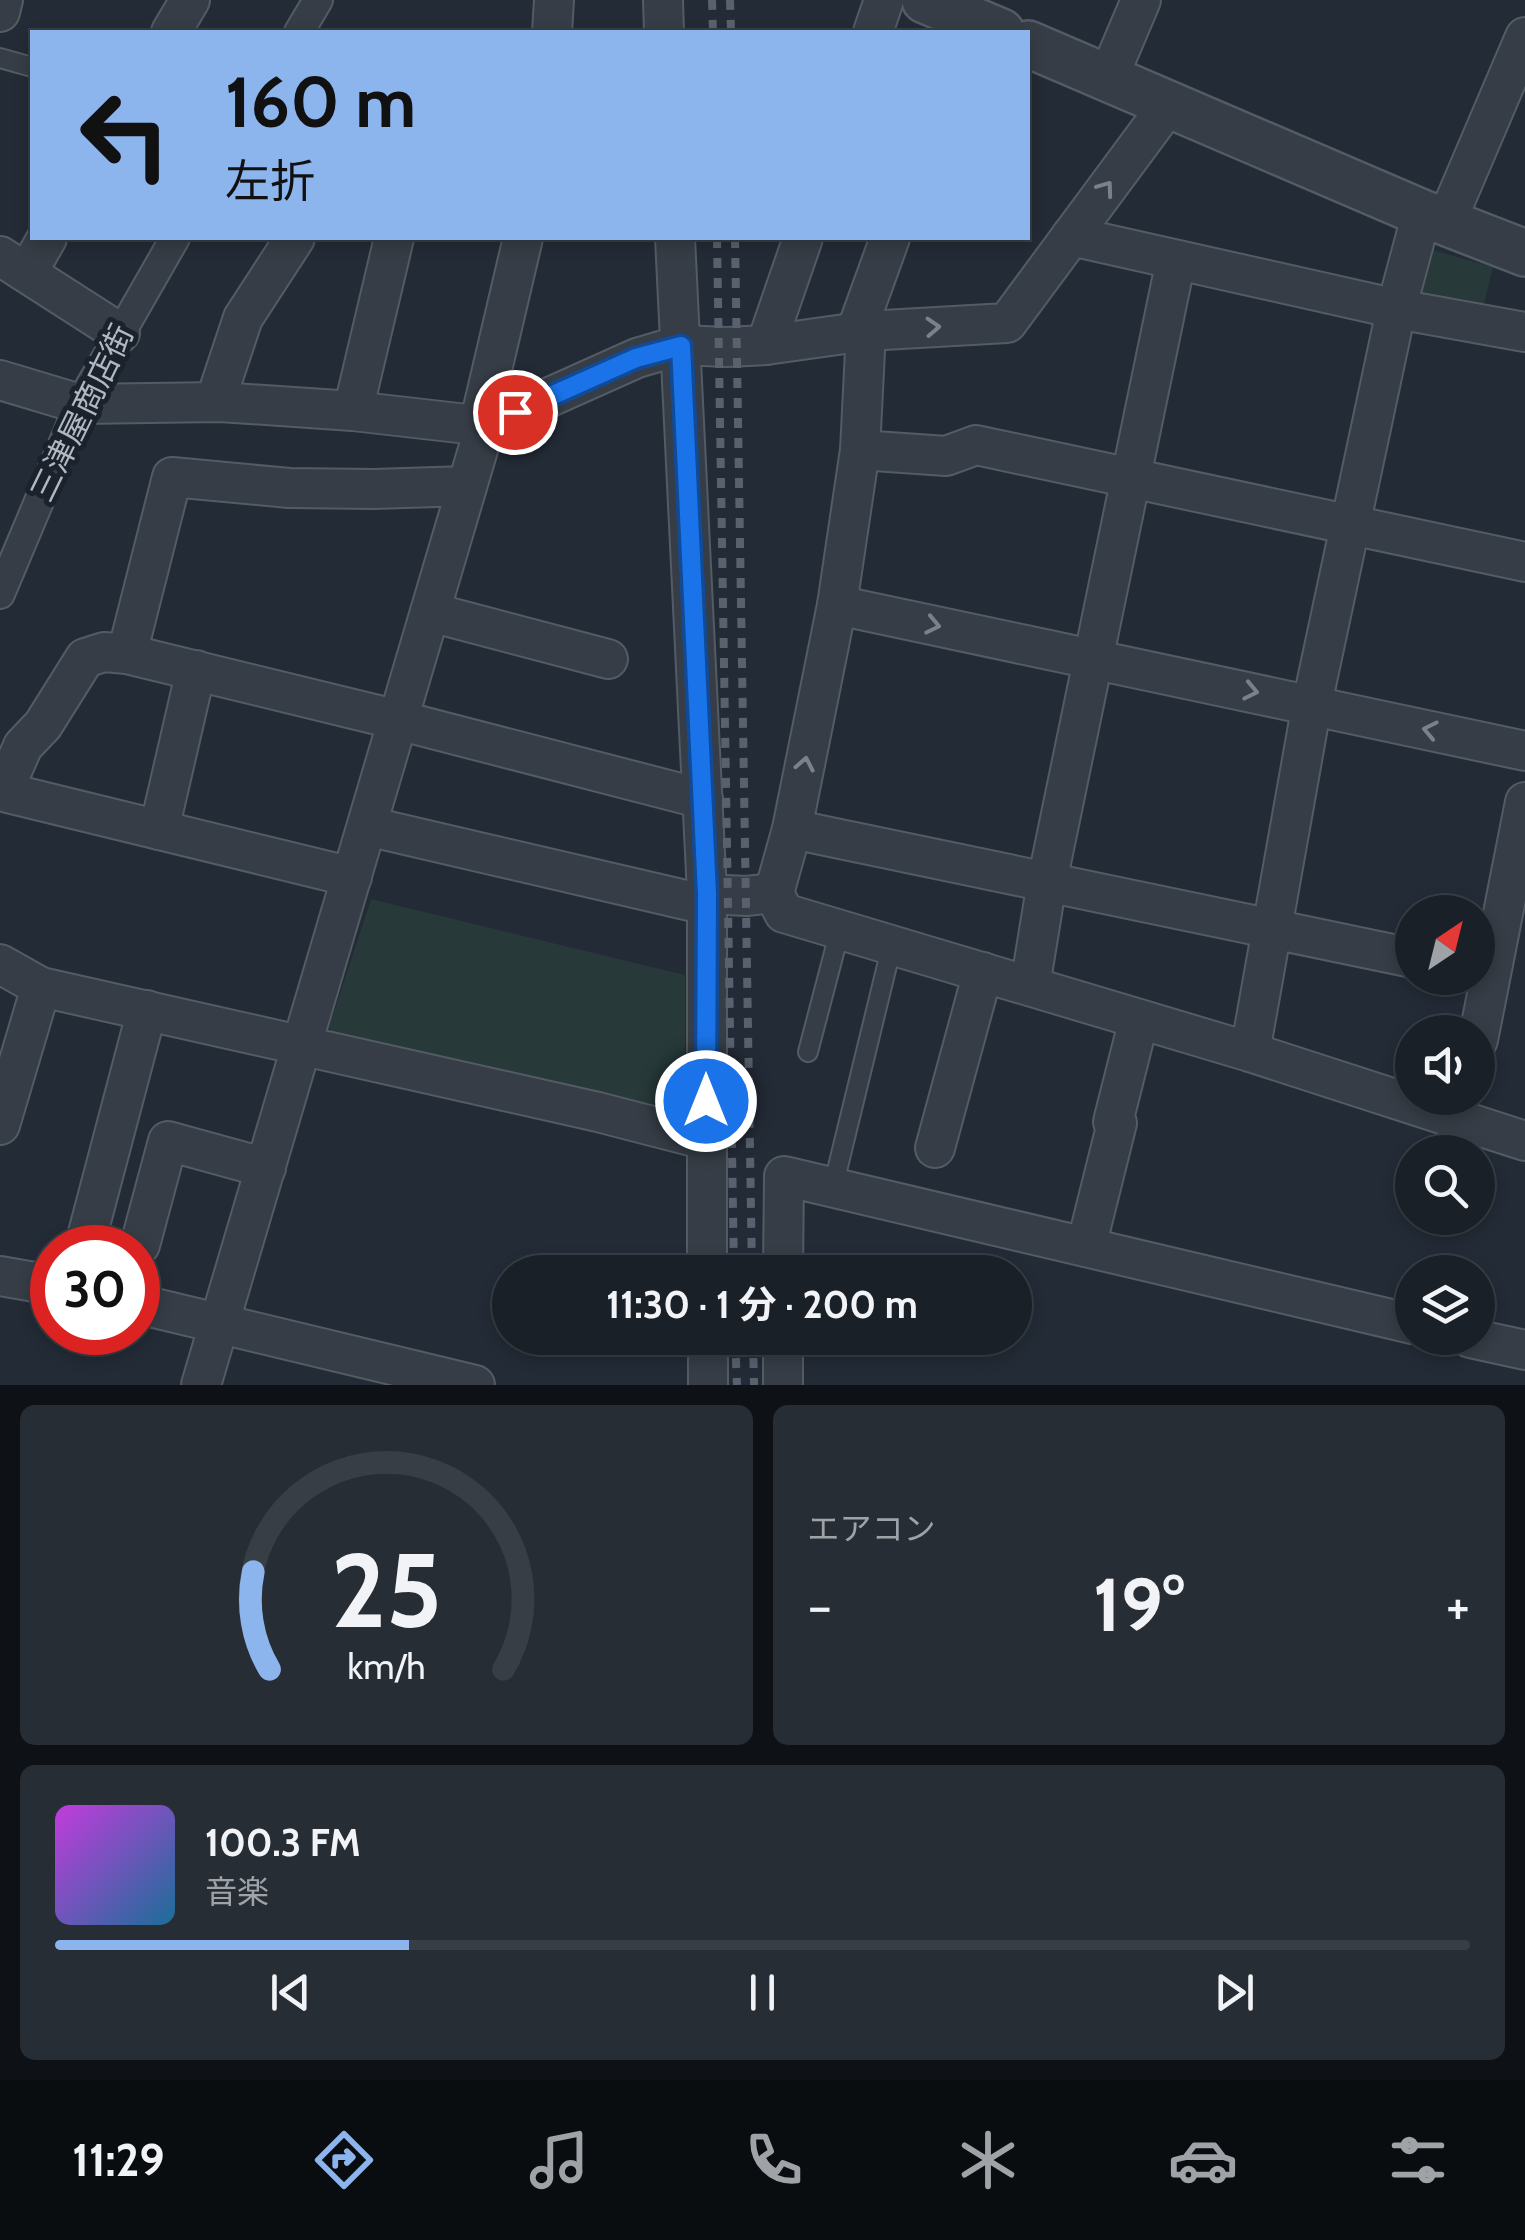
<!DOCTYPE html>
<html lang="ja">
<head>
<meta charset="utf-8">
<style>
  :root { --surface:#1a2028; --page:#272d34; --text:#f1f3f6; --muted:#9fa3a8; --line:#383e45; --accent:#8cb4ed }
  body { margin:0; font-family:Cabin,"Noto Sans JP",sans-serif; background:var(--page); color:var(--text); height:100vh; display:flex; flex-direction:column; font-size:38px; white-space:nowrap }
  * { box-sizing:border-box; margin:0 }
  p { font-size:32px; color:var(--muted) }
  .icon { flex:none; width:55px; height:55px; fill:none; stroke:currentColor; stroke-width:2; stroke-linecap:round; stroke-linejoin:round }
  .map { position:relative; height:1385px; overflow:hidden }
  .details { display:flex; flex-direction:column; gap:20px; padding:20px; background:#0e1216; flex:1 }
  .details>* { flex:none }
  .banner { position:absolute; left:30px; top:30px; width:1000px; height:210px; border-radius:0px; box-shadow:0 5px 15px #0003,0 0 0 2px var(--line); background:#8cb4ed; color:#111; overflow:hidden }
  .needle { width:65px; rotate:35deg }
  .buttons { position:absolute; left:1395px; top:895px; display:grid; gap:20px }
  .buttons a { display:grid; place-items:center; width:100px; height:100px; border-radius:50%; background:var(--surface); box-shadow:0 5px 15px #0003,0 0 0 2px var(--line); font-size:50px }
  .speed { position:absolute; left:30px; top:1225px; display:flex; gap:20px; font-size:50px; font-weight:700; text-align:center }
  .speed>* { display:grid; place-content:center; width:130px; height:130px; border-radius:50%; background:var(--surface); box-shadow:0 5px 15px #0003,0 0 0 2px var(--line); line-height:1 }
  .speed .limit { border:15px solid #d22; background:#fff; color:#111 }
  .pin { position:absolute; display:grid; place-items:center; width:85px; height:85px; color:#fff; margin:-42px; border:5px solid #fff; border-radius:50%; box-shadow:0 2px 10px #0007 }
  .me { position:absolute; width:110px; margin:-55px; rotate:0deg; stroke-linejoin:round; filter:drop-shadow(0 0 8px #0008) }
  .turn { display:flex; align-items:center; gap:35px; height:210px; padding:0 30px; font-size:45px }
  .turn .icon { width:130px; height:130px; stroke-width:2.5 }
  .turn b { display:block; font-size:70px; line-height:85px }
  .big { font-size:75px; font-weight:700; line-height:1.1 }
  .details .card { flex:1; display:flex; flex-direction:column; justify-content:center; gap:15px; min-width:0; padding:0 35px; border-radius:15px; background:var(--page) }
  .details .dial { align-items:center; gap:0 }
  .dial svg { height:260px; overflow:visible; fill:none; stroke:var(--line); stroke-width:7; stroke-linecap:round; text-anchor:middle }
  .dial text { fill:var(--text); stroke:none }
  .song { display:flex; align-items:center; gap:30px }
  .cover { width:120px; height:120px; border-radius:15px; background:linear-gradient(135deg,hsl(290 70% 55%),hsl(200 70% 35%)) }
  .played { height:10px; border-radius:5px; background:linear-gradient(90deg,var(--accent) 25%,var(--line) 25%) }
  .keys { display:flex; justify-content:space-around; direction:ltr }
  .heat { display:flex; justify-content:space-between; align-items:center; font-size:55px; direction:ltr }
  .details .tiles { flex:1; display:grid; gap:20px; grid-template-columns:1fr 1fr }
  .card:last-child { grid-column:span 2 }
  .trip { position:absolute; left:492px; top:1255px; width:540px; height:100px; border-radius:50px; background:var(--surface); box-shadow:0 5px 15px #0003,0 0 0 2px var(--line); font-weight:700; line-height:100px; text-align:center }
  .tab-bar { display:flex; height:160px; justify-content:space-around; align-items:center; background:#0a0d10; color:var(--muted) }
  .tab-bar .icon { width:70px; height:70px }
  .tab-bar .on { color:var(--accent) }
  .tab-bar b { font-size:45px; color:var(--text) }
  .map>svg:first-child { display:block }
  .green { fill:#273939 }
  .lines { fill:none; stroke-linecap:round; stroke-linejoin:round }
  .service-casing { stroke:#535b64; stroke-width:22 }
  .pedestrian-casing { stroke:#535b64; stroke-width:32 }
  .minor-casing { stroke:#535b64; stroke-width:42 }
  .tertiary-casing { stroke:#535b64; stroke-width:50 }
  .service { stroke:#363d46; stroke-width:18 }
  .pedestrian { stroke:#363d46; stroke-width:28 }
  .minor { stroke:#363d46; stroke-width:38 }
  .tertiary { stroke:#363d46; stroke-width:45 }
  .rail { stroke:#58616d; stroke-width:8; stroke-dasharray:10 10; stroke-linecap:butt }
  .oneway { stroke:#79818b }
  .route-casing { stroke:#114b97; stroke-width:25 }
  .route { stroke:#1a73e8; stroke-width:18 }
  .labels { text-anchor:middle; stroke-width:10; stroke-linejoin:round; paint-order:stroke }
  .street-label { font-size:32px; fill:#b0b8c3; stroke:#1b222b }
</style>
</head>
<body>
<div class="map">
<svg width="1525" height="1385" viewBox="0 0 1525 1385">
  <rect width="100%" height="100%" fill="#232b36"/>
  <g class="green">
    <path d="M1429,249l64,18 -11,45 -57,-10 -6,-11z"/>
    <path d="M371,899l314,76v133l-17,15 -328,-77 -11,-19z"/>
  </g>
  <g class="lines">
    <defs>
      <g id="service">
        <path d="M0,58l32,9"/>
        <path d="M808,1052l32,-122"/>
        <path d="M833,1187l59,-242"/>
      </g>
      <g id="pedestrian">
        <path d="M299,32l19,-32"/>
        <path d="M0,594l80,-190 95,-166"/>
      </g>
      <g id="minor">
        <path d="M663,0l1,32"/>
        <path d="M0,12l3,-12"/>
        <path d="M171,32l19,-32"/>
        <path d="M552,32l2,-32"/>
        <path d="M873,32l11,-32"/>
        <path d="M1108,78l33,-78"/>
        <path d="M1446,222l79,-185"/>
        <path d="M1071,236l326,73 128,23"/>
        <path d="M675,238l32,656v378"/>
        <path d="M0,256l120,77"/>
        <path d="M27,273l20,-35"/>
        <path d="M866,331l-6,119 -23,155 -45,224 -18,64 10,20 466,139 275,89"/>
        <path d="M856,332l34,-94"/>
        <path d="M766,345l37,-107"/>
        <path d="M0,380l80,24 140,-2 133,9 132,15 152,-68 44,-13 46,2 39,-2 100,-14 141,-8 162,-219"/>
        <path d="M215,402l28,-84 52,-80"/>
        <path d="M353,411l41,-173"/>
        <path d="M479,425l44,-187"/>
        <path d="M860,450l86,6 30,-11 549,117"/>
        <path d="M837,605l688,146"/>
        <path d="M430,612l178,47"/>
        <path d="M127,654l45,-177 117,11 85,1 93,-3"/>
        <path d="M367,826l340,79"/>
        <path d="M792,829l620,129"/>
        <path d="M159,830l37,-160"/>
        <path d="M352,877l-344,-84 4,-22 11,-25 20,-21 42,-67 19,-6 23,2 271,66 305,79"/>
        <path d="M707,894l39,2 28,-3"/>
        <path d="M0,964l41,23 557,125 108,28"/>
        <path d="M1030,986l17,-104 129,-622"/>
        <path d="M1478,1040l47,-238"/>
        <path d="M1250,1052l62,-348 85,-398 25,-93"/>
        <path d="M0,1125l41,-138"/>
        <path d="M935,1148l48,-176"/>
        <path d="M140,1245l28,-104 98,27"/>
        <path d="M1086,1247l31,-124 -4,-1 26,-103"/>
        <path d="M84,1248l63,-238"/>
        <path d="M783,1272l1,-96 628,148"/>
        <path d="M0,1276l52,9"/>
        <path d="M138,1304l337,81"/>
        <path d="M708,1338v47"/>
        <path d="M1470,1338l55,12"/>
        <path d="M201,1385l284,-959"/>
        <path d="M783,1385v-47"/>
      </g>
      <g id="tertiary">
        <path d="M925,0l76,32"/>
        <path d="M1028,44l394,169 103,40"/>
      </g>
    </defs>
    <use href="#service" class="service-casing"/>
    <use href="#pedestrian" class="pedestrian-casing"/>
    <use href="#minor" class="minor-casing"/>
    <use href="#tertiary" class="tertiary-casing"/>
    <use href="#service" class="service"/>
    <use href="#pedestrian" class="pedestrian"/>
    <use href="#minor" class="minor"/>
    <use href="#tertiary" class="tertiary"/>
    <g class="rail">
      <path d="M712,0l1,32"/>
      <path d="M730,0l1,32"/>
      <path d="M717,238l17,1034"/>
      <path d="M735,238l17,1034"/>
      <path d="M735,1338l2,47"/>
      <path d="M753,1338l1,47"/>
    </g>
  </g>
  <defs><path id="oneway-chevron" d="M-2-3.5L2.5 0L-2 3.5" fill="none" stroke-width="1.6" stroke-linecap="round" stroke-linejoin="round" transform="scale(2.5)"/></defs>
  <g class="oneway">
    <use href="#oneway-chevron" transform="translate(1106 188) rotate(-54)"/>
    <use href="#oneway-chevron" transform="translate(933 327) rotate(-3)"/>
    <use href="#oneway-chevron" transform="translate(933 625) rotate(12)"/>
    <use href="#oneway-chevron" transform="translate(1251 691) rotate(12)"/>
    <use href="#oneway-chevron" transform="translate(1430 730) rotate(-168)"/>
    <use href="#oneway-chevron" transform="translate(805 764) rotate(-79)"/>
  </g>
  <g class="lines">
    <defs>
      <path id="route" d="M515,412l121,-54 45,-12 26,548 -1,207"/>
    </defs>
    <use href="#route" class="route-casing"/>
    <use href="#route" class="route"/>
  </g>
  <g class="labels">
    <g class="street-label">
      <text transform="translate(82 413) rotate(-64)" y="11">三津屋商店街</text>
    </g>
  </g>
</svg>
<div class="buttons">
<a><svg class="needle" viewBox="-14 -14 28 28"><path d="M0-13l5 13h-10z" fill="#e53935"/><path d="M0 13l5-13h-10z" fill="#9fa3a8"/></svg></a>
<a><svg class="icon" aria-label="sound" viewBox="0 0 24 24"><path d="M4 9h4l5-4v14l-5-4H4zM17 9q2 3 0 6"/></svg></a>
<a><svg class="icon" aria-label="search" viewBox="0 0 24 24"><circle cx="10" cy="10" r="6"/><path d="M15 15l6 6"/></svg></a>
<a><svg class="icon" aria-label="layers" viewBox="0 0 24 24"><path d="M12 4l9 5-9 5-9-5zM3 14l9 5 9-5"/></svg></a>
</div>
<div class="speed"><div class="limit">30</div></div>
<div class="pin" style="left:515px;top:412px;background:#d93025"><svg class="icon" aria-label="arrive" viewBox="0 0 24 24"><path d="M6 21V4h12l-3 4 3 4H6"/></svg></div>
<svg class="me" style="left:706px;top:1101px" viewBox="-20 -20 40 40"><circle r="17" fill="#1a73e8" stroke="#fff" stroke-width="3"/><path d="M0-11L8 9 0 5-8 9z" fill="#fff"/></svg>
<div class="trip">11:30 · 1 分 · 200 m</div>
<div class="banner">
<div class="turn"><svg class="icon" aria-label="left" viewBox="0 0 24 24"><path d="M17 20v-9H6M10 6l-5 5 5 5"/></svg><div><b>160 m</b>左折</div></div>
</div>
</div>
<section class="details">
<div class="tiles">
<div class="card dial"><svg viewBox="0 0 100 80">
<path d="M14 69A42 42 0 1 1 86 69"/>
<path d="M14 69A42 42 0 0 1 9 39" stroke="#8cb4ed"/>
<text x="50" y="56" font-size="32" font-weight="700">25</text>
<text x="50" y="72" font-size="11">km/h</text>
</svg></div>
<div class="card"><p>エアコン</p>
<div class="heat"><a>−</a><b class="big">19°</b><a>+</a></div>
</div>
<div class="card">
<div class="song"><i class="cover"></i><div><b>100.3 FM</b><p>音楽</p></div></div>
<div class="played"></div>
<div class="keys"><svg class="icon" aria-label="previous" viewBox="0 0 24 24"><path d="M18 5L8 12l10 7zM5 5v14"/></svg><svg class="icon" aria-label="pause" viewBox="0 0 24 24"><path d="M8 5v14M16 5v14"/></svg><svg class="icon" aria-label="next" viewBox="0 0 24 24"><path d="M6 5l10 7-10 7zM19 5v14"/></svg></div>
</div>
</div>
</section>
<nav class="tab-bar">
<b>11:29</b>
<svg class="icon on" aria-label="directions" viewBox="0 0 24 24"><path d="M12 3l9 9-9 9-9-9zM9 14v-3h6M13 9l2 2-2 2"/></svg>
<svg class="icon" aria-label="music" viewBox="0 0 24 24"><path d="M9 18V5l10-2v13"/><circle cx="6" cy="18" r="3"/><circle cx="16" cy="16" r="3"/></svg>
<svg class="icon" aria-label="phone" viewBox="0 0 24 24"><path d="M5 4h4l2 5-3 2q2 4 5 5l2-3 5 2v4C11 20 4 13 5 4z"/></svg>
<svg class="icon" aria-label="climate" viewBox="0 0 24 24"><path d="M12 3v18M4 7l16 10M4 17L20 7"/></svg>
<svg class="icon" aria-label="car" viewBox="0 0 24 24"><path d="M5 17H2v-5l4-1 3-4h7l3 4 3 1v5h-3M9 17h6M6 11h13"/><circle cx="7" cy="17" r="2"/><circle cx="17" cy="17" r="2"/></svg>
<svg class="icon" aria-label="filters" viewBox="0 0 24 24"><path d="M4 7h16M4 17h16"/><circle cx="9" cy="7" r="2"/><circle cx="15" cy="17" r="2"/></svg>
</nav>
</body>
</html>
